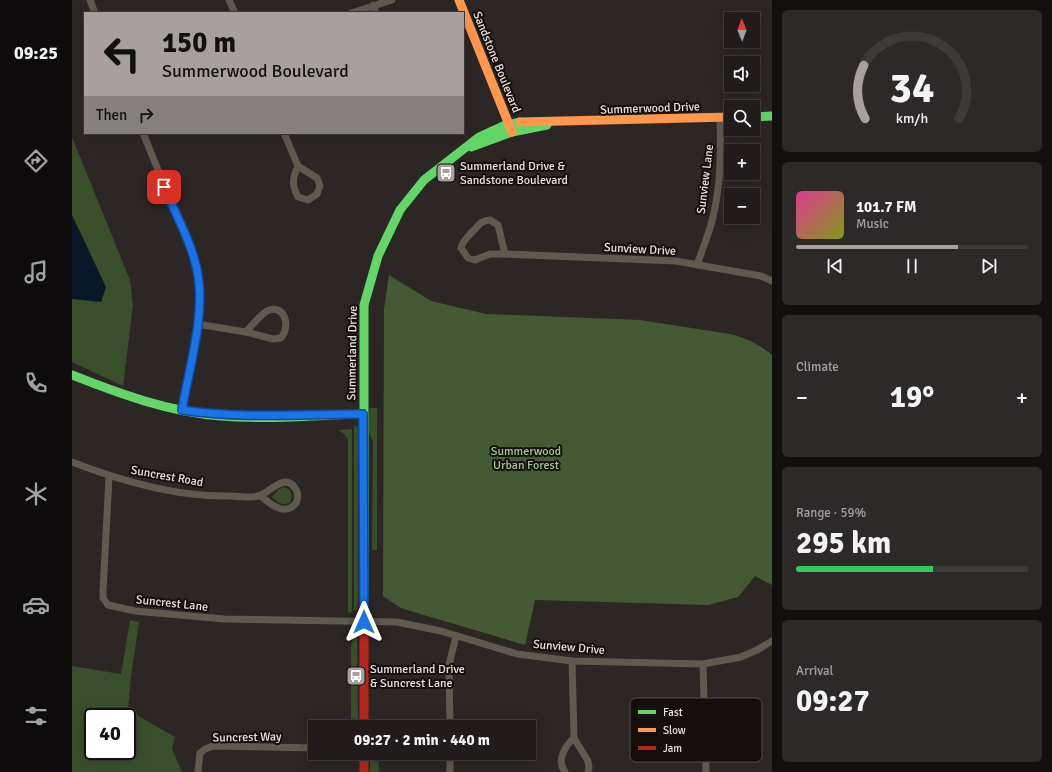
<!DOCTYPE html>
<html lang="en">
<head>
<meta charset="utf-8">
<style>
  :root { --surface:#211c1b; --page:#2d2928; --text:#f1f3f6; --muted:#a2a1a3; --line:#3e3a3a; --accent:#a7a09e }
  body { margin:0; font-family:Signika,sans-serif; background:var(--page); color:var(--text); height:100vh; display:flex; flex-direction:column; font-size:15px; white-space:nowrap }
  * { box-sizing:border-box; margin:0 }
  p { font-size:13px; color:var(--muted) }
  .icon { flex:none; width:22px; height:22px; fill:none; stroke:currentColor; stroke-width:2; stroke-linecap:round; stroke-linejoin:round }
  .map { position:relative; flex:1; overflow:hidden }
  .sheet { display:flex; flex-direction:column; gap:10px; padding:10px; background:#120f0f; width:280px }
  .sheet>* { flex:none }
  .guide { position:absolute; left:12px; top:12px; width:380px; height:122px; border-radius:0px; box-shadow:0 4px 16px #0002,0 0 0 1px var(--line); background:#a7a09e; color:#111; overflow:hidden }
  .needle { width:26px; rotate:359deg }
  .tools { position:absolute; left:652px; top:12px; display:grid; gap:8px }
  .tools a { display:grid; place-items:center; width:36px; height:36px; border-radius:0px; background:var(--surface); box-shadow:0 4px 16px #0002,0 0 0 1px var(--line); font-size:20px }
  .speed { position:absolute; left:12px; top:708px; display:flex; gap:8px; font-size:20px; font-weight:700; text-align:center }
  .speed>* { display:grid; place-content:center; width:52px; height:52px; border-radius:50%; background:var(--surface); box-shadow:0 4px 16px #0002,0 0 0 1px var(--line); line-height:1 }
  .speed .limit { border:2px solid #111; border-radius:6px; background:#fff; color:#111 }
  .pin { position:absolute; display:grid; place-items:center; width:34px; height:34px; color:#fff; margin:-17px; border-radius:8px; box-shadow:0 2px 6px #0006 }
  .me { position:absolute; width:44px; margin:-22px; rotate:0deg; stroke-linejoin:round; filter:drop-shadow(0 0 3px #0008) }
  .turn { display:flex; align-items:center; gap:14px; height:84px; padding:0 12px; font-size:18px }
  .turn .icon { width:52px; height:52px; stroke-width:2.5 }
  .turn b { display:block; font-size:28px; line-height:34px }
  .then { display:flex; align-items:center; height:38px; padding:0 12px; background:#0003; gap:8px; font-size:15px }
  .big { font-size:30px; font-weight:700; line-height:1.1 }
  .sheet .card { flex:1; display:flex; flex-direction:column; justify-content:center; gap:6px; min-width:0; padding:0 14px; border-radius:6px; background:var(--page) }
  .sheet .dial { align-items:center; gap:0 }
  .dial svg { height:104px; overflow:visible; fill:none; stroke:var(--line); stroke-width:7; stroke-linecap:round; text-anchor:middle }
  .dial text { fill:var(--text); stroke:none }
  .song { display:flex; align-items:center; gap:12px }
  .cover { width:48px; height:48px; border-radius:6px; background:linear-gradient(135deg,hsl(330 70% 55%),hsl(70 70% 35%)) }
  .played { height:4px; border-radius:2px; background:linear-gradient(90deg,var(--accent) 70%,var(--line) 70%) }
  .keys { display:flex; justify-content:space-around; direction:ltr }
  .heat { display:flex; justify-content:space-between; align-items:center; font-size:22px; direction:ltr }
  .charge { height:6px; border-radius:3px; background:linear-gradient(90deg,#34c759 59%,var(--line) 0) }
  .trip { position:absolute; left:236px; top:720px; width:228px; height:40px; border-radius:0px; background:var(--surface); box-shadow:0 4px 16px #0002,0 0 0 1px var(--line); font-weight:700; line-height:40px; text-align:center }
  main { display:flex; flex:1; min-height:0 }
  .tabs { display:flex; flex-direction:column; width:72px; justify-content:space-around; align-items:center; background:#0d0b0b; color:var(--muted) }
  .tabs .icon { width:28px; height:28px }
  .tabs .active { color:var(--accent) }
  .tabs b { font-size:18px; color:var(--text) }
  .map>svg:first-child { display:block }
  .green { fill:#394f2b; fill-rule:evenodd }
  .forest { fill:#435a35 }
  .water { fill:#071929 }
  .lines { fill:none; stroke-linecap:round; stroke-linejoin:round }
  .street { stroke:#60594e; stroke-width:7 }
  .fast { stroke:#63d668; stroke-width:9 }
  .slow { stroke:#ff974d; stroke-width:9 }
  .jam { stroke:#b3261e; stroke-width:9 }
  .route-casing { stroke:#114b97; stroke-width:10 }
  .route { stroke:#1a73e8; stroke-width:7 }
  .labels { text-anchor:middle; stroke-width:4; stroke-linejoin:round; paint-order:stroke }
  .street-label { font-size:12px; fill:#e9e2df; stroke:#140f0d }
  .poi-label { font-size:12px; fill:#e9e2df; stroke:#140f0d; text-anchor:start }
  .park-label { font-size:12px; fill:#a1cd8a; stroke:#140f0d }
  .key { fill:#140f0d; stroke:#544e4c; stroke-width:1 }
  .key-label { font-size:11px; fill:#e9e2df }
</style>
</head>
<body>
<main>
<nav class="tabs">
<b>09:25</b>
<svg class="icon active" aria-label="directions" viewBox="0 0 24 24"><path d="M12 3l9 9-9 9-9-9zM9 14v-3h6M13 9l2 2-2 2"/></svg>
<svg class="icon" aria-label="music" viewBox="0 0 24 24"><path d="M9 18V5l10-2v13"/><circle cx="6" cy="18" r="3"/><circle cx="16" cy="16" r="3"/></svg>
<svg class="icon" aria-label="phone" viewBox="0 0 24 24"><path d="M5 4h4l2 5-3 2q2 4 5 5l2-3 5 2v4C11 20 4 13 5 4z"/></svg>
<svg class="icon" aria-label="climate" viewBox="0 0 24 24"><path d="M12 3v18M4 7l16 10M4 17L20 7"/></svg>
<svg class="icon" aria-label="car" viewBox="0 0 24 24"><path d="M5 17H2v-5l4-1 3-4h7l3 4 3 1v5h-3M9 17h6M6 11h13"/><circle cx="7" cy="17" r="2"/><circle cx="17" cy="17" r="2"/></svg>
<svg class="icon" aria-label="filters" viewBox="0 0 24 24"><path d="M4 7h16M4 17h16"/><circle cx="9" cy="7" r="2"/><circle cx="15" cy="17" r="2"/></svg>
</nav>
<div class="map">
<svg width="700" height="772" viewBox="0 0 700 772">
  <rect width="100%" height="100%" fill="#2c2624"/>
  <g class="green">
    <path d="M0,137l58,143 3,25 -10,81 -51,-24z"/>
    <path d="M299,408h6v142h-5l1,-109 -4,-8v-24z"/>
    <path d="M282,426h3l1,4v173l-1,7h-3z"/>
    <path d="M280,429v183l-4,1v-175l-9,-8z"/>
    <path d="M212,487l6,3 2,6 -2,6c-7,5 -13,0 -18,-5l7,-8z"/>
    <path d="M58,620l9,2 -8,54 -3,34 47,27 -3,12 10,23h-110v-106l49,8zM21,717h34v34h-34z"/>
    <path d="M285,635l1,92h-7v-81l3,-10z"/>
    <path d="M298,753h8l1,19h-9z"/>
  </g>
  <path class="forest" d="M317,275l42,26 55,13 154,6 90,14c16,4 29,10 42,21v230l-17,-9 -17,21 -30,8 -173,-5 -10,45 -108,-32 -16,-5 -18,-12 1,-287z"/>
  <path class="water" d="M0,215l34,72 -5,15 -29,-3z"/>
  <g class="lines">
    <g class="street">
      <path d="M18,0l5,13"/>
      <path d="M157,0l6,13"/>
      <path d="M301,5l3,8"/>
      <path d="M279,13l41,-13"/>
      <path d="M71,133l49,121c17,51 -2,105 -10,156"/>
      <path d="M212,133l14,33 19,12 3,8 -3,8 -9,6 -10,-3c-6,-11 -6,-19 0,-31"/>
      <path d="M418,220l8,5 7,29h-15l-15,6 -7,-2 -7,-10c2,-8 6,-10 11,-16 7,-6 7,-11 18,-12z"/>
      <path d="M433,254l171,7 85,15 11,5"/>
      <path d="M625,265c5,-15 11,-29 15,-44 9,-34 9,-69 8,-104"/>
      <path d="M125,324l49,8 27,7 8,-1c11,-14 2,-35 -14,-27 -8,5 -15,14 -21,21"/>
      <path d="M0,462c49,19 103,35 156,34 9,0 25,3 33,-1 10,-4 24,-22 34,-7 4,5 4,15 -3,19 -11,7 -23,-4 -31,-11"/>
      <path d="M37,477l-6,114v7l5,7 27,6 89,8 173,3 44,9 76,23 55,7 131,3 38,-7 16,-7 15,-9"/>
      <path d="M500,661l2,77 14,23 1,7 -1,4"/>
      <path d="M631,664l3,108"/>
      <path d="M378,727l-1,-62 7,-29"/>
      <path d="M378,753v19"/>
      <path d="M126,772l2,-19 5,-4 8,-3 102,2"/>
      <path d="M493,772c-9,-11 0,-26 9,-34"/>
    </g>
    <g class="fast">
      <path d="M681,117l19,-1"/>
      <path d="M399,147l41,-15 35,-7"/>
      <path d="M0,375c48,19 97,37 149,41 47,4 95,-1 142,-2"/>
      <path d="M292,594v-289l14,-49 22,-46 24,-30 55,-43 24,-11 17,-4"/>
    </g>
    <g class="slow">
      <path d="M387,0l53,132"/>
      <path d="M448,122l211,-5"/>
    </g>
    <g class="jam">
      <path d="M292,594v133"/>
      <path d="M292,753v19"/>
    </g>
  </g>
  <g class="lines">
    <defs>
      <path id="route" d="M92,187c12,28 29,58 34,88 7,42 -9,93 -16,135 60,9 120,4 181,4l1,208"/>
    </defs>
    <use href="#route" class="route-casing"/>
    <use href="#route" class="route"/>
  </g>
  <defs>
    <symbol id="bus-square" viewBox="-11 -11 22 22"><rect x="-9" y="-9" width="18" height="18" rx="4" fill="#a7a09e" stroke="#140f0d"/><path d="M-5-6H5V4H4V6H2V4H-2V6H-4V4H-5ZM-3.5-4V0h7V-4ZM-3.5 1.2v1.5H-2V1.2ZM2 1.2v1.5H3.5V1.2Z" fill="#fff"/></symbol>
  </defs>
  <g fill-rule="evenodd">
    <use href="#bus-square" x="363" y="162" width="22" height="22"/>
    <use href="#bus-square" x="273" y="665" width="22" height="22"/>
  </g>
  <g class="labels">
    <g class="street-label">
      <text transform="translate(425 62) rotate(68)" y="4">Sandstone Boulevard</text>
      <text transform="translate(578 108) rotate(-2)" y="4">Summerwood Drive</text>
      <text transform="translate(633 179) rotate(-83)" y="4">Sunview Lane</text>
      <text transform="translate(568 249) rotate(3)" y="4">Sunview Drive</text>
      <text transform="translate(280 353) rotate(-89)" y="4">Summerland Drive</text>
      <text transform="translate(95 476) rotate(10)" y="4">Suncrest Road</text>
      <text transform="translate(100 603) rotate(6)" y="4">Suncrest Lane</text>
      <text transform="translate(497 647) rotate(5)" y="4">Sunview Drive</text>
      <text transform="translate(175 737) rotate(-1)" y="4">Suncrest Way</text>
    </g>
    <g class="poi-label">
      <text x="388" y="170">Summerland Drive &amp;<tspan x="388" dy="14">Sandstone Boulevard</tspan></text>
      <text x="298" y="673">Summerland Drive<tspan x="298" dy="14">&amp; Suncrest Lane</tspan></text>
    </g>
    <g class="park-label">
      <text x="454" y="455">Summerwood<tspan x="454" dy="14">Urban Forest</tspan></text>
    </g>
  </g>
  <rect x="558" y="698" width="132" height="64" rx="6" class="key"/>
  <rect x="566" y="710" width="18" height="4" fill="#63d668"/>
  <rect x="566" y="728" width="18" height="4" fill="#ff974d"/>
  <rect x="566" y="746" width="18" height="4" fill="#b3261e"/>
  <g class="key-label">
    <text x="591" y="716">Fast</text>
    <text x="591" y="734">Slow</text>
    <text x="591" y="752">Jam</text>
  </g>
</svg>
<div class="tools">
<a><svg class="needle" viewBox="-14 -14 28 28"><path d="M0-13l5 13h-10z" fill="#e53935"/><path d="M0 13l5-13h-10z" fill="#a2a1a3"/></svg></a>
<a><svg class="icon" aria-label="sound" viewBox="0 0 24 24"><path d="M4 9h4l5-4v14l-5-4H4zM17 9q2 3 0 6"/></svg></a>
<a><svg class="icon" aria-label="search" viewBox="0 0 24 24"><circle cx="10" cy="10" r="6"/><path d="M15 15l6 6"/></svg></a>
<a>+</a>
<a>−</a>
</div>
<div class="speed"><div class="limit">40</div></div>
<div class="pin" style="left:92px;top:187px;background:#d93025"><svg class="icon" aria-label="arrive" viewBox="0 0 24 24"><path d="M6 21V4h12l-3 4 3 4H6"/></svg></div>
<svg class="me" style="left:292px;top:622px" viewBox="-20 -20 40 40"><path d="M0-17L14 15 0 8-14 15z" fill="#1a73e8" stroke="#fff" stroke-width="4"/></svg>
<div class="trip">09:27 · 2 min · 440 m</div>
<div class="guide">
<div class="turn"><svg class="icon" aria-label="left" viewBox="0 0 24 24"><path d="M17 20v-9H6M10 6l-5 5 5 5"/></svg><div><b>150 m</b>Summerwood Boulevard</div></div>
<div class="then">Then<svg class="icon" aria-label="right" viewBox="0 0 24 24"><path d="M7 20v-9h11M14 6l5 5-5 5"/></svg></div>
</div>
</div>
<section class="sheet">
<div class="card dial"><svg viewBox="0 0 100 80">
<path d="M14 69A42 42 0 1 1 86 69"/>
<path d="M14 69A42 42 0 0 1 13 28" stroke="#a7a09e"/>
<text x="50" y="56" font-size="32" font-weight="700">34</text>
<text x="50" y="72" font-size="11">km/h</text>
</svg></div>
<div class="card">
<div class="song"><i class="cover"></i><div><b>101.7 FM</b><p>Music</p></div></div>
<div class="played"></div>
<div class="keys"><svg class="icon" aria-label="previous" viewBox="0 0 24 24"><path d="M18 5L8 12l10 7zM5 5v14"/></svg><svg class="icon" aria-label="pause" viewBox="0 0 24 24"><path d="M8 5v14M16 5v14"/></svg><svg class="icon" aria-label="next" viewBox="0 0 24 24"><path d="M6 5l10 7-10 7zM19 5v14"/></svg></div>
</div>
<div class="card"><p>Climate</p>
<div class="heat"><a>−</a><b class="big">19°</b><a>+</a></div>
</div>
<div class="card"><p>Range · 59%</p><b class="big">295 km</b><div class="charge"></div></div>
<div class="card"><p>Arrival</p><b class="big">09:27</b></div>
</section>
</main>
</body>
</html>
